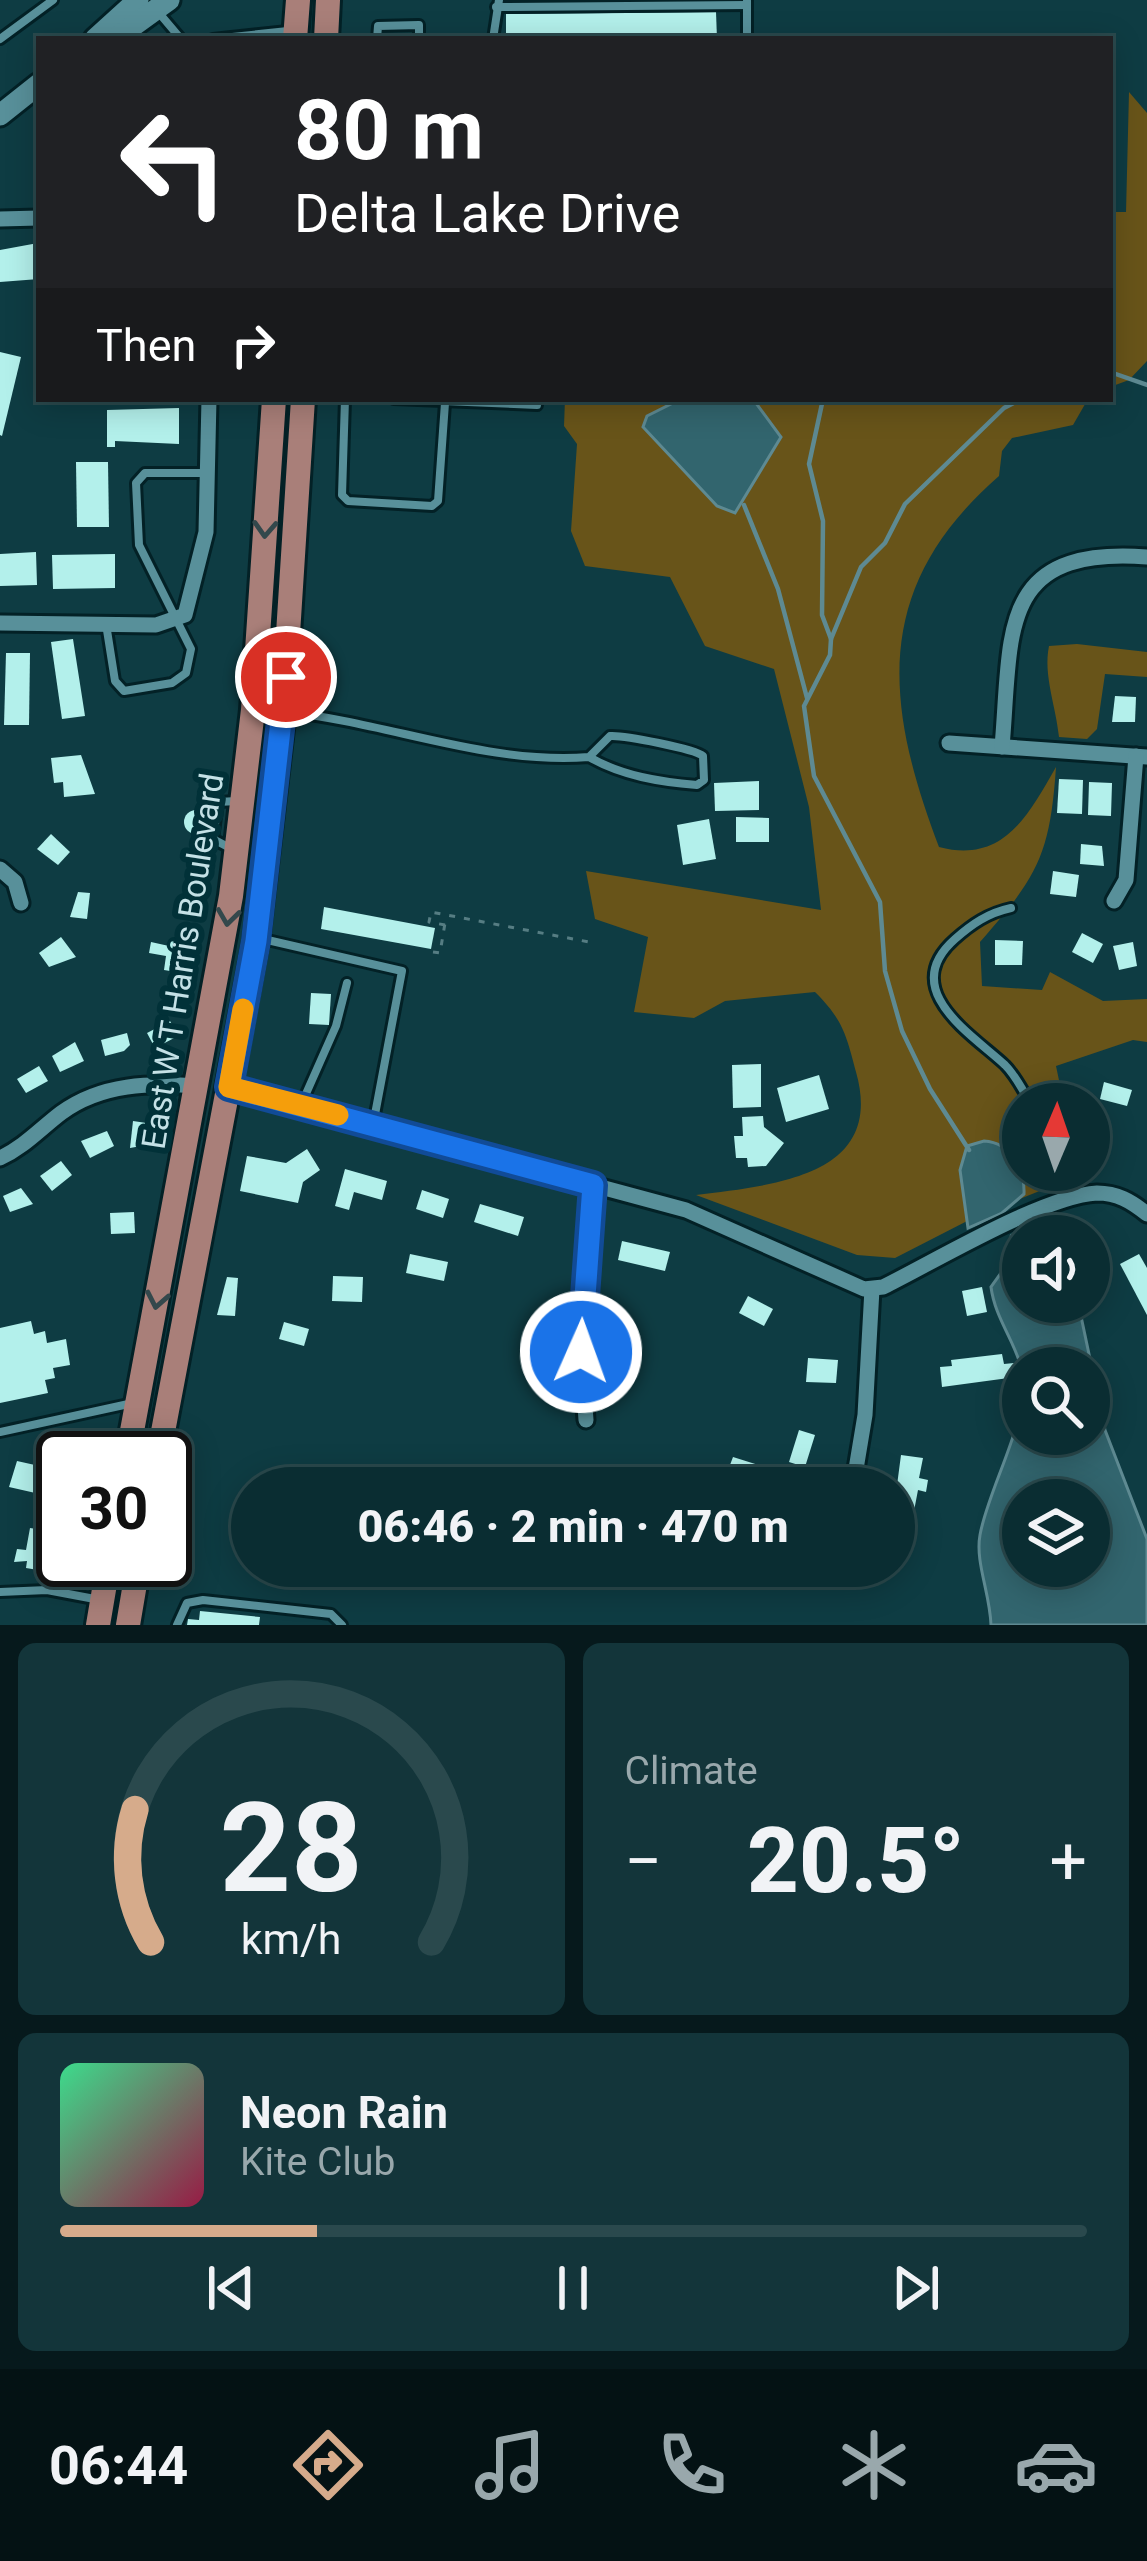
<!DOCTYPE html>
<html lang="en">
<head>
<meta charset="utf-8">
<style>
  :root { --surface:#0a2d32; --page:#13353a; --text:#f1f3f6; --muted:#99a8ac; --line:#2a494d; --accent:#d6ab8b }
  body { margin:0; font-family:Roboto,sans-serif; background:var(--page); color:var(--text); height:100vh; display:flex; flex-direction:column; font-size:45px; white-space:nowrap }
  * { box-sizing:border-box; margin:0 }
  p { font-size:39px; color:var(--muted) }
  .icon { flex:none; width:66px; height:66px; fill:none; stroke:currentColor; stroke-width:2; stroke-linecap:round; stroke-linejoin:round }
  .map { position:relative; height:1625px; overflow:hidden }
  .side { display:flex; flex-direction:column; gap:18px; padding:18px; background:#06191c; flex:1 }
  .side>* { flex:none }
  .hud { position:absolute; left:36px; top:36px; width:1077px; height:366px; border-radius:0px; box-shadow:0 6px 30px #0003,0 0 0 3px var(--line); background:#202124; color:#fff; overflow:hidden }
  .needle { width:78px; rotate:2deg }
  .buttons { position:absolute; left:1002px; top:1083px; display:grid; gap:24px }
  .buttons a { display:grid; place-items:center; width:108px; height:108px; border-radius:50%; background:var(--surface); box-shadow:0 6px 30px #0003,0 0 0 3px var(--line); font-size:60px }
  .speed { position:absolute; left:36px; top:1431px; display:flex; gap:24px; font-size:60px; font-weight:700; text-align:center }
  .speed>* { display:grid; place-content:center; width:156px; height:156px; border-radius:50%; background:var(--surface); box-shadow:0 6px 30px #0003,0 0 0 3px var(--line); line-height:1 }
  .speed .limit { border:6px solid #111; border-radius:18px; background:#fff; color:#111 }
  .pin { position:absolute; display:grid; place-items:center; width:102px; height:102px; color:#fff; margin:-51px; border:6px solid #fff; border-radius:50%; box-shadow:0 3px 12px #0007 }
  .me { position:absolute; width:132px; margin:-66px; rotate:2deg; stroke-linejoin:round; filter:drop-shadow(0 0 9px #0008) }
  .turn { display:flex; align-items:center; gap:42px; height:252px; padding:0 60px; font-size:54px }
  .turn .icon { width:156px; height:156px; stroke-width:2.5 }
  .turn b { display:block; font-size:84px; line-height:102px }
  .then { display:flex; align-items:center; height:114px; padding:0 60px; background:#0003; gap:24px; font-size:45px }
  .big { font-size:90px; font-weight:800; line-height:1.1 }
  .side .card { flex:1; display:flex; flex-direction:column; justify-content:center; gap:18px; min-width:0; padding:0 42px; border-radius:18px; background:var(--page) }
  .side .dial { align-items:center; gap:0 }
  .dial svg { height:312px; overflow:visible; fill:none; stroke:var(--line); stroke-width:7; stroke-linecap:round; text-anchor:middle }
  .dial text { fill:var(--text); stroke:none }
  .song { display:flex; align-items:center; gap:36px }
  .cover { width:144px; height:144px; border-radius:18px; background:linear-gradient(135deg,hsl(150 70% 55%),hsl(340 70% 35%)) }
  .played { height:12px; border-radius:6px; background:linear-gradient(90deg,var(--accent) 25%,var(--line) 25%) }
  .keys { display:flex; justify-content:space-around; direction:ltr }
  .heat { display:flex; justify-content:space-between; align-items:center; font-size:66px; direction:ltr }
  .side .tiles { flex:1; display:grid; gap:18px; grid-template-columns:1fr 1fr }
  .card:last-child { grid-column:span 2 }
  .trip { position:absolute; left:231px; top:1467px; width:684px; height:120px; border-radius:60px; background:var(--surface); box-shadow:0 6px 30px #0003,0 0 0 3px var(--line); font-weight:800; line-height:120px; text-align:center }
  .menu { display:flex; height:192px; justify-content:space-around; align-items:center; background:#041214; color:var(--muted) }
  .menu .icon { width:84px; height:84px }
  .menu .active { color:var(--accent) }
  .menu b { font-size:54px; color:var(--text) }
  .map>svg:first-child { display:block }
  .green { fill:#685419 }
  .water { fill:#32656e; stroke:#5e8a92; stroke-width:3; fill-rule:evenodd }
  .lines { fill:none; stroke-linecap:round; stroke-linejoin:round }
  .stream { stroke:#5e8a92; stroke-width:4.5 }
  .building { fill:#b3f0eb }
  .lane-casing { stroke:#032126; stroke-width:14 }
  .street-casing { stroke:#032126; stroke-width:21 }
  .secondary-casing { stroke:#032126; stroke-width:27 }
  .primary-casing { stroke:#032126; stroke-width:30 }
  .path { stroke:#567d83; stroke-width:3; stroke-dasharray:6 9; stroke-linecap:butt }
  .lane { stroke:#58909a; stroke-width:8 }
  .street { stroke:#58909a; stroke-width:15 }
  .secondary { stroke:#58909a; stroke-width:21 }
  .primary { stroke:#a97f79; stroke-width:24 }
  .oneway { stroke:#33484c }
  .route-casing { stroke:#114b97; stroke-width:30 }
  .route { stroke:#1a73e8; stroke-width:21 }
  .slow { stroke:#f59e0b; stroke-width:21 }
  .labels { text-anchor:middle; stroke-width:12; stroke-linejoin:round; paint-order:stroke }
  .street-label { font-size:33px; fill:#c4e1e6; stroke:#013138 }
</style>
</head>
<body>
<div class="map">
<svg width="1147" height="1625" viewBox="0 0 1147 1625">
  <rect width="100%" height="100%" fill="#0e3c43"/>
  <g class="green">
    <path d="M1129,92l18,21v248l-18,19 -19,7v-175h16z"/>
    <path d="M565,399h523l-15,26 -61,13 -10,13 -3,25c-126,110 -116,224 -60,371 64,17 89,-31 117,-80 -6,88 -18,109 -76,175l2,44 60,4 8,-18 53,29 44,-2v43l-14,-2 -77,26 8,38h-41v66h55l1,5 -106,43 -78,40 -38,-3 -161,-60c75,-10 190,-17 160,-123 -10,-38 -13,-52 -41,-80l-90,9 -31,17 -60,-6 14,-75 -53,-18 -9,-48 235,39 -12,-103 -35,-138 -69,-23 -35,-69 -85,-11 -14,-35 6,-87 -13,-18z"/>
    <path d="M1077,644l70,8v25l-42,-3 -8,55 -10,10 -28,-2c-3,-31 -16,-62 -10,-91z"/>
  </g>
  <g class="water">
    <path d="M681,399h72l28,38 -46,76 -18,-7 -74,-79 4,-11z"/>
    <path d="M984,1141c28,2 41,27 40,53l-22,19 -34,15 -8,-58 7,-24z"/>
    <path d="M1023,1261v41h55l27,128 42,109v86h-156c-1,-32 -16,-63 -11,-90 8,-46 50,-117 43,-161 -6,-30 -28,-55 -32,-87l10,-14zM1023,1368h66v66h-66zM1023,1500h66v66h-66z"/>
  </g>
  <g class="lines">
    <g class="stream">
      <path d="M1110,372l37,13"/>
      <path d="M823,399l-14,65 14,57 -1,94 9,24"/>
      <path d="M744,505l34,84 29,109"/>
      <path d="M969,1150l-39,-61 -28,-58 -17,-60 -5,-69 -66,-126 -10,-70 26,-51 1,-16 30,-72 24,-24 20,-39 99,-96 17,-9"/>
      <path d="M1012,1236l7,29"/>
    </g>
  </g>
  <g class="building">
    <path d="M716,12l1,27h-211v-25z"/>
    <path d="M38,243l1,36 -39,3v-32z"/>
    <path d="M0,352l21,5 -19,79 -2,-1z"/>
    <path d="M179,408v36l-64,-3v6h-8v-37z"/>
    <path d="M76,462h32l1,65h-32z"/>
    <path d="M36,552l1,33 -37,1v-32z"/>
    <path d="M115,554v34l-62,1 -1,-34z"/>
    <path d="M73,639l12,77 -23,3 -11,-77z"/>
    <path d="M6,653h24l-1,72h-25z"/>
    <path d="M1115,696l21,1 -1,25h-23z"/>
    <path d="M81,755l14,39 -31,3 -1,-15 -9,1 -3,-25z"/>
    <path d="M1059,779l24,1 -1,34 -25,-1z"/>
    <path d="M759,781v29l-44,1 -1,-28z"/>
    <path d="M1089,782l23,1 -1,33 -23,-1z"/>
    <circle cx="196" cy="822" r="12"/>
    <path d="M736,817l33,1v24h-33z"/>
    <path d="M709,819l7,40 -33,6 -6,-40z"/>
    <path d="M51,834l19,18 -12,13 -21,-16z"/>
    <path d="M1081,844l21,2 2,20 -24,-2z"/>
    <path d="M1053,871l26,4 -3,22 -26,-3z"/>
    <path d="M78,892l12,1 -3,26 -17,-2z"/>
    <path d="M324,907l111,21 -4,21 -110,-20z"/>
    <path d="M1082,933l21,11 -10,19 -21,-11z"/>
    <path d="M61,937l15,20 -27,10 -10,-14z"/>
    <path d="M170,940l16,8 -4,25 -18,-3 2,-14 -17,-3 2,-11 18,4z"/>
    <path d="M995,940l28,1 -1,24h-27z"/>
    <path d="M1133,942l4,24 -18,4 -6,-24z"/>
    <path d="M311,993l20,1 -2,31 -20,-1z"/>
    <path d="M170,1021l8,15 -23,12 -8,-15z"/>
    <path d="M127,1033l3,12 -6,6 -19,5 -4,-16z"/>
    <path d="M75,1042l9,19 -24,11 -8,-16z"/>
    <path d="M761,1064v43l-28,1 -1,-43z"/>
    <path d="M39,1066l9,15 -22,12 -9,-14z"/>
    <path d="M819,1075l10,34 -43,13 -9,-34z"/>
    <path d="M1104,1082l28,8 -5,16 -27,-7z"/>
    <path d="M763,1116l1,11 20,16 -18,23 -18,1 -1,-9h-11l-2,-22h9l-1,-19z"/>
    <path d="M133,1121l27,4 -2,18 -28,5z"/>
    <path d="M107,1131l7,15 -24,12 -9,-17z"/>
    <path d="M307,1149l13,21 -17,12 -5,21 -58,-12 7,-35 39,7z"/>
    <path d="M61,1161l11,14 -20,16 -12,-15z"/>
    <path d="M345,1169l42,12 -5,19 -28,-8 -5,18 -14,-4z"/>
    <path d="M21,1188l12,16 -23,8 -7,-16z"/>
    <path d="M422,1190l27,9 -6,19 -27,-9z"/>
    <path d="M480,1204l44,13 -6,19 -44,-14z"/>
    <path d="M134,1212l1,21 -24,1 -1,-21z"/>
    <path d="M622,1241l48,11 -5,19 -47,-11z"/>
    <path d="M410,1254l38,8 -4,19 -38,-8z"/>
    <path d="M1139,1254l8,14v47l-27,-51z"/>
    <path d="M333,1276l30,1 -1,25 -30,-1z"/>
    <path d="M227,1277l11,1 -3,38 -18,-1z"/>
    <path d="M982,1287l5,25 -20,4 -5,-25z"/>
    <path d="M748,1296l25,13 -9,17 -25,-13z"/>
    <path d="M31,1321l3,13 11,-3 2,12 19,-4 4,26 -17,3 2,10 -10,2 3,13 -48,10v-75z"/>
    <path d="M284,1322l25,7 -5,17 -25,-7z"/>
    <path d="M1002,1354l2,10 10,-1 2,14 -74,10 -2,-20 12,-1 -1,-6z"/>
    <path d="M808,1358l30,2 -2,23 -30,-1z"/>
    <path d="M799,1430l16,5 -10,32 -16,-5z"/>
    <path d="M52,1437l14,3 -13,57 -44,-10 8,-26 27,6z"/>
    <path d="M901,1455l22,3 -4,20 9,2 -2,12 -8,-2 -4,21 -20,-3z"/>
    <path d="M733,1457l32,10 -6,16 -32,-10z"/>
    <path d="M30,1528l20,3 -12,39 -12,-2 1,-7 -13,1 3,-13 9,1z"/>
    <path d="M200,1611l60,6 -1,8h-72l1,-6 11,1z"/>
  </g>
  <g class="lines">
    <defs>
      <g id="lane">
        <path d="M747,1v38"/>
        <path d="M496,7l251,-2"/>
        <path d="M159,13l22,26"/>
        <path d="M0,39l53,-39"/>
        <path d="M213,39l75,-8"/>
        <path d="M377,39l1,-13 41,-1v14"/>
        <path d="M493,39l6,-39"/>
        <path d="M345,399l-3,96 6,6 84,5 6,-5 7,-98"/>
        <path d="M394,399l143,6v-6"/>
        <path d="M106,624l9,57 9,10 48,-8 14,-10 5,-24 -52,-104 -3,-62 9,-10h60"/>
        <path d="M285,712c102,10 201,53 304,45l21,-21c14,-1 85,13 93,20l1,24 -7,5c-37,-3 -75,-9 -108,-28"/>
        <path d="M230,848l-17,-9 5,-37 19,-1"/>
        <path d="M1011,908c-23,5 -39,16 -56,31 -58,51 18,96 50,126 11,11 18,26 26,39"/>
        <path d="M263,939l139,32 -29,154"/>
        <path d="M301,1105l35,-79 11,-43"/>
        <path d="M1064,1170l5,29"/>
        <path d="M0,1432l133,-29"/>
        <path d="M0,1592l47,-2 53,10"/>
        <path d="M177,1625l10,-22 16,-3 128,14 11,11"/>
      </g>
      <g id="street">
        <path d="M0,219l39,-1"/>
        <path d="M0,623l156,2 29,-10 21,-83 3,-133"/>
        <path d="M949,743l198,14"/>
        <path d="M1002,747c10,-115 -5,-201 145,-190"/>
        <path d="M0,869l15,13 6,21"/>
        <path d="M1114,901l12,-21 10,-124"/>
        <path d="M229,1087l457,123 178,79 19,-2c51,-25 160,-91 214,-94 20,0 34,8 50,21"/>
        <path d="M0,1158c24,-11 40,-29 61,-45 41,-30 89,-30 137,-27"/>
        <path d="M586,1420l-5,-68 12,-167"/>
        <path d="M855,1475l10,-60 7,-126"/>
      </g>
      <g id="secondary">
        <path d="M95,39l43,-39"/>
        <path d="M115,39l54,-39"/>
        <path d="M0,115l39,-31"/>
      </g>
      <g id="primary">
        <path d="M295,39l3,-39"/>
        <path d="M326,39l2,-39"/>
        <path d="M127,1458l104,-562 22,-186 21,-311"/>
        <path d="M158,1458l98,-517 27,-229 20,-313"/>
        <path d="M98,1625l11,-65"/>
        <path d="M128,1625l11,-65"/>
      </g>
    </defs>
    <use href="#lane" class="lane-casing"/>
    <use href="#street" class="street-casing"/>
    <use href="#secondary" class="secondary-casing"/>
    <use href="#primary" class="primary-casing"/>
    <g class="path">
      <path d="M445,925l-16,-3 2,-10 158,30"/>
      <path d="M433,952l7,1 6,-36"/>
    </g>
    <use href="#lane" class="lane"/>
    <use href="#street" class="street"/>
    <use href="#secondary" class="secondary"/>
    <use href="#primary" class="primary"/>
  </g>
  <defs><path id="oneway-chevron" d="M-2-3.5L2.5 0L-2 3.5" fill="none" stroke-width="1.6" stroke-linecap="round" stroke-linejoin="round" transform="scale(3)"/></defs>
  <g class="oneway">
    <use href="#oneway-chevron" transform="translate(265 529) rotate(93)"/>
    <use href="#oneway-chevron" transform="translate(228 917) rotate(98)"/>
    <use href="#oneway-chevron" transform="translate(157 1300) rotate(101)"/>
  </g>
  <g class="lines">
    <defs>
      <path id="route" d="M286,677l-30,264 -27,146 364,98 -12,167"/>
    </defs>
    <use href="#route" class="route-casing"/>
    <use href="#route" class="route"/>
    <path class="slow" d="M243,1009l-14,78 109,28"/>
  </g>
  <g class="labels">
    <g class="street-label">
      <text transform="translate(182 961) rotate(-81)" y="12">East W T Harris Boulevard</text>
    </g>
  </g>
</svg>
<div class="buttons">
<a><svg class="needle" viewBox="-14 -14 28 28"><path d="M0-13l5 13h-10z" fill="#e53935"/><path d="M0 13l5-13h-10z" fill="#99a8ac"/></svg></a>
<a><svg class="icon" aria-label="sound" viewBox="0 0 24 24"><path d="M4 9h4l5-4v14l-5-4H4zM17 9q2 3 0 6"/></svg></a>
<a><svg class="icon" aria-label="search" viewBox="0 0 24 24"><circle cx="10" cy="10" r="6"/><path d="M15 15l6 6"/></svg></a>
<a><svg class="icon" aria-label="layers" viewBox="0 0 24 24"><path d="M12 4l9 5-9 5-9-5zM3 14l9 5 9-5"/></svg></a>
</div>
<div class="speed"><div class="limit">30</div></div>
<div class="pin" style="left:286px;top:677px;background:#d93025"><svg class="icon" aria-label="arrive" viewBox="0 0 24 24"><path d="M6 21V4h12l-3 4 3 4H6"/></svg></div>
<svg class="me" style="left:581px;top:1352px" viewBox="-20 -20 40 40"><circle r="17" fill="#1a73e8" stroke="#fff" stroke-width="3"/><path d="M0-11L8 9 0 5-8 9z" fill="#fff"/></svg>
<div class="trip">06:46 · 2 min · 470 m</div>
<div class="hud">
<div class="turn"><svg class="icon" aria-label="left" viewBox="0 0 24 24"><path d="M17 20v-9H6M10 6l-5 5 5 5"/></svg><div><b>80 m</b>Delta Lake Drive</div></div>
<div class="then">Then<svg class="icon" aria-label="right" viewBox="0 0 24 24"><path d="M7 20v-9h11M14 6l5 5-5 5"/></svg></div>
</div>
</div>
<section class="side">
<div class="tiles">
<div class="card dial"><svg viewBox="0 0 100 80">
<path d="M14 69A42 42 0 1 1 86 69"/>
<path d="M14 69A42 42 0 0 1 10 35" stroke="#d6ab8b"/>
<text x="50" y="56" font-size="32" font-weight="700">28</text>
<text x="50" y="72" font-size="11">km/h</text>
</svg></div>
<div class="card"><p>Climate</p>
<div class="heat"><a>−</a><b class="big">20.5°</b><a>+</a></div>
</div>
<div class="card">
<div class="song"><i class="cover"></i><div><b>Neon Rain</b><p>Kite Club</p></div></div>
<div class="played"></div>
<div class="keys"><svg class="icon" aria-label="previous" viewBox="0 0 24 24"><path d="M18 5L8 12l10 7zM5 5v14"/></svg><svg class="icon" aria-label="pause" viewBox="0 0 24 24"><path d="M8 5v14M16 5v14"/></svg><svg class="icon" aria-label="next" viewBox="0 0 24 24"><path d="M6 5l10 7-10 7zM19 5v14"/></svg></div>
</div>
</div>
</section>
<nav class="menu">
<b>06:44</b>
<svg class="icon active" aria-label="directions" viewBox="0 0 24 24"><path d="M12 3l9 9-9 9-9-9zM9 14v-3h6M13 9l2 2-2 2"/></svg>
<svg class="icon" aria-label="music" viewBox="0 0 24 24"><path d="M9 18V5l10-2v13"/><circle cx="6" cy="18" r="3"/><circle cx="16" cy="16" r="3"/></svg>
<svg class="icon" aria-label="phone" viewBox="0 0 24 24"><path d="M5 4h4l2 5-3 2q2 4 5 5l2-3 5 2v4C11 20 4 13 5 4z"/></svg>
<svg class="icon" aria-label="climate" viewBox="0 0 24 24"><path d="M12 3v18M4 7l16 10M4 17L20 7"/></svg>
<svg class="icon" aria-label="car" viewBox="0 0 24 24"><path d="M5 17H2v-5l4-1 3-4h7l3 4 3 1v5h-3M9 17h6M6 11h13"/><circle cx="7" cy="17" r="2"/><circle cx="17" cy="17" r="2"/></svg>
</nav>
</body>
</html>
